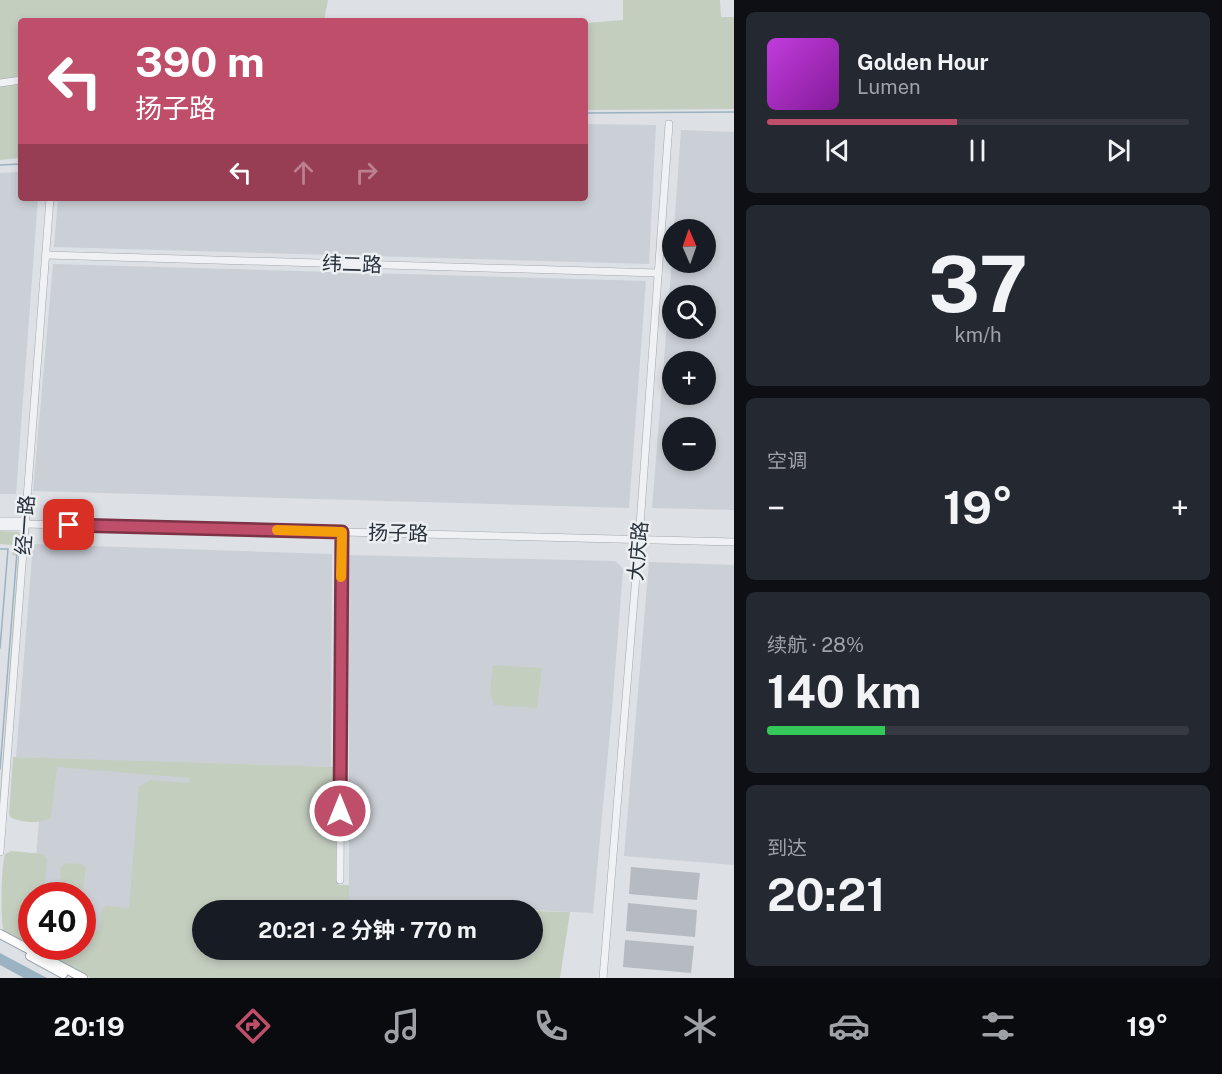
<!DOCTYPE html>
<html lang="zh">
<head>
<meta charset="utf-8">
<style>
  :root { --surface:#171b24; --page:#242831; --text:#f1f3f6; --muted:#9ea1a6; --line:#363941; --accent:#be4e6a }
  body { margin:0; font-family:"Public Sans","Noto Sans SC",sans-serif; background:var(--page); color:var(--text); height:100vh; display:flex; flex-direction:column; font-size:22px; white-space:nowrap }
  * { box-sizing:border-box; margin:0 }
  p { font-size:20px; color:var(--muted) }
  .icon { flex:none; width:33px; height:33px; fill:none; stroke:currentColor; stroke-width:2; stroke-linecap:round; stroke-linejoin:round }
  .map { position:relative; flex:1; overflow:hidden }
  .details { display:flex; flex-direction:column; gap:12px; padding:12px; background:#0d0f14; width:488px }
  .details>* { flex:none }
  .guide { position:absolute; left:18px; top:18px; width:570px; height:183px; border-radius:6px; box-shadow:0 3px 9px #0003; background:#be4e6a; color:#fff; overflow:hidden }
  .needle { width:39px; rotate:358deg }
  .controls { position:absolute; left:662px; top:219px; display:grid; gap:12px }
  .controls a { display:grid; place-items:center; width:54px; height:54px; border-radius:50%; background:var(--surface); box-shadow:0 3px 9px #0003; font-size:30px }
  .speed { position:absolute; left:18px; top:882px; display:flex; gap:12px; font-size:30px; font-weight:700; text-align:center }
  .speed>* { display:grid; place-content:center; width:78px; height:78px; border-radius:50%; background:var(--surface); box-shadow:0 3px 9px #0003; line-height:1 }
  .speed .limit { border:9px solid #d22; background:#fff; color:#111 }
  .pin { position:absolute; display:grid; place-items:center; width:51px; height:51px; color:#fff; margin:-26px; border-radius:12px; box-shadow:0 3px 9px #0006 }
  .me { position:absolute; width:66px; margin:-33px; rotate:0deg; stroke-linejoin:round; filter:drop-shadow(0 0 4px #0008) }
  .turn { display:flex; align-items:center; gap:21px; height:126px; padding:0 18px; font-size:27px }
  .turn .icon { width:78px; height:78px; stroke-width:2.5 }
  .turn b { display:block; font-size:42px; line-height:51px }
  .lanes { display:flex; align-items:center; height:57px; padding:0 18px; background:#0003; justify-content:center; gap:30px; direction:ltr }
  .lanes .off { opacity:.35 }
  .big { font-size:45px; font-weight:700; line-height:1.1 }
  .details .card { flex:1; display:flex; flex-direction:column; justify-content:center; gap:9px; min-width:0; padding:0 21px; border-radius:9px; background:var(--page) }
  .details .dial { align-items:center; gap:0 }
  .dial b { font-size:78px; line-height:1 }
  .song { display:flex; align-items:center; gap:18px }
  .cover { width:72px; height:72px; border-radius:9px; background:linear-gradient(135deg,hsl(290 70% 55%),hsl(290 70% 35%)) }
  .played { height:6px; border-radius:3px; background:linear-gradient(90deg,var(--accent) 45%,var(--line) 45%) }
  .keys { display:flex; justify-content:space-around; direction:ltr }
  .heat { display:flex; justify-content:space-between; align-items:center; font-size:33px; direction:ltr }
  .charge { height:9px; border-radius:4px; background:linear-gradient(90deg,#34c759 28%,var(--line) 0) }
  .trip { position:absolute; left:192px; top:900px; width:351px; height:60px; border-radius:30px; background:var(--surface); box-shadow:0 3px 9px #0003; font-weight:700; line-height:60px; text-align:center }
  .tab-bar { display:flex; height:96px; justify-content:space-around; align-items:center; background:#090b0e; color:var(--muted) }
  .tab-bar .icon { width:42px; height:42px }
  .tab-bar .on { color:var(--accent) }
  .tab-bar b { font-size:27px; color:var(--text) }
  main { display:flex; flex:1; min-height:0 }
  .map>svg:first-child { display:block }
  .built { fill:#cbd0d6; fill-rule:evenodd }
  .green { fill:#c4cebf }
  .water { fill:#9bb2c2 }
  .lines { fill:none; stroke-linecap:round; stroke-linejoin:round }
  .stream { stroke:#9bb2c2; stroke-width:1.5 }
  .building { fill:#b5bbc1 }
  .minor-casing { stroke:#a3a8ae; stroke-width:8 }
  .major-casing { stroke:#9ea6af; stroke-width:10 }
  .minor { stroke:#eff1f4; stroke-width:7 }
  .major { stroke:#fff; stroke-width:8 }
  .route-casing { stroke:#7c3345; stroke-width:15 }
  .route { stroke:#be4e6a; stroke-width:10 }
  .slow { stroke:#f59e0b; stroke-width:10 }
  .labels { text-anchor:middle; stroke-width:5; stroke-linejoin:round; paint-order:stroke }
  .street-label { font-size:20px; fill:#28303a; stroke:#ecf0f3 }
</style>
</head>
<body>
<main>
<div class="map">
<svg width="735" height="978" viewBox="0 0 735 978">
  <rect width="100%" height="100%" fill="#dde1e5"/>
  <g class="built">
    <path d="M585,124l71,1 -7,139 -595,-17 4,-49h527z"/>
    <path d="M681,130l53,2v378l-82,-2 20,-247 33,1v-32l-31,-1zM672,296h33v32h-33zM672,362h33v32h-33zM672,428h33v32h-33z"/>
    <path d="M21,172v26h17l-22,296h-16v-321z"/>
    <path d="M53,264l593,17 -17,227 -596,-17z"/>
    <path d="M33,544l299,10 -1,213 -141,-4 -15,189 -92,-25 -1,-31 -49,-1 11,-137 -28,-1z"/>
    <path d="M349,555l266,6 5,4 3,5 -11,140 -19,203 -61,-3h-183z"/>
    <path d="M649,562l85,3v300l-110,-9z"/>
  </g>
  <g class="green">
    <path d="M0,0h328l-4,21h-303v137l-21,2z"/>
    <path d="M623,0h97l1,17h13v92l-149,1v-87l38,-3z"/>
    <path d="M0,531l19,1 2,5 -21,286v-30l18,-237 -6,-1 1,-10 -13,-1z"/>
    <path d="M493,665l49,3 -5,40 -43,-3 -4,-13z"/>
    <path d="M13,757l324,10v112l2,6h10v25h-147v40h330l1,-39 37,1 -10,66h-469l-87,-46c-4,-11 -3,-64 1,-78l6,-3 32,3 4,5 -3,36 -12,1v50h50l1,-41h5l3,4 -1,20 9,2 3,-22 4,-3 23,2 10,-122 12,-6 37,3 1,-5 -132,-11 -6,51c-9,6 -31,5 -41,-1l-1,-3z"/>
    <path d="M66,863l16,1 4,3 -3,23 -17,-1 -5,-3 -1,-17z"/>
  </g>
  <path class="water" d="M0,953l47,25h-23l-24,-13z"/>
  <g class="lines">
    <g class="stream">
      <path d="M585,113l150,-1"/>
      <path d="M0,165l21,-1"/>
      <path d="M0,549h8l-8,99"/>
      <path d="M0,769l18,-230"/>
    </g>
  </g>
  <g class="building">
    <path d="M631,867l69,6 -3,27 -68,-6z"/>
    <path d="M628,903l69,7 -2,27 -69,-6z"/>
    <path d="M625,940l69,6 -3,27 -68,-6z"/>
  </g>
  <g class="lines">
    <defs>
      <g id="minor">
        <path d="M0,83l21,-3"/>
        <path d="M46,255l612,18"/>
        <path d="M0,521h26"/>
        <path d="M25,524l710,18"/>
        <path d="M0,527h25"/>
        <path d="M0,852l50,-654"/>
        <path d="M340,880l2,-348"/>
        <path d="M603,978l36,-439 30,-415"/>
      </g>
      <g id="major">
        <path d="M0,934l83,44"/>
        <path d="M30,956l33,18"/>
      </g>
    </defs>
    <use href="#minor" class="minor-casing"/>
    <use href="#major" class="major-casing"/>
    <use href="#minor" class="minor"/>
    <use href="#major" class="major"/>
  </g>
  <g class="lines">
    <defs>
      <path id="route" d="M69,525l273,7 -2,279"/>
    </defs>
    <use href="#route" class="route-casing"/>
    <use href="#route" class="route"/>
    <path class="slow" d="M277,530l65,2 -1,45"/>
  </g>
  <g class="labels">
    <g class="street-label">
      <text transform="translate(352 264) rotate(2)" y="7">纬二路</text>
      <text transform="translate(25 525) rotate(-86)" y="7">经一路</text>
      <text transform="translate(398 533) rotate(1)" y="7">扬子路</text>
      <text transform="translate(638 551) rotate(-85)" y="7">大庆路</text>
    </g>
  </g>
</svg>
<div class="controls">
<a><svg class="needle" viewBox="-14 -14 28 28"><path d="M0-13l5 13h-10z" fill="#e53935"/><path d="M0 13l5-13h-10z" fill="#9ea1a6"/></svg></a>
<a><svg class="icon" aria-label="search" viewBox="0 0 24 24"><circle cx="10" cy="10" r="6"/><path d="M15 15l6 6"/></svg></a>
<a>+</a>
<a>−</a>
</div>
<div class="speed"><div class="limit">40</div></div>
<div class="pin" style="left:69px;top:525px;background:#d93025"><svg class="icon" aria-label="arrive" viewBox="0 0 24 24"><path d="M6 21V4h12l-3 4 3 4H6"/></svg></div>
<svg class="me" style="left:340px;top:811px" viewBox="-20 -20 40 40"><circle r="17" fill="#be4e6a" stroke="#fff" stroke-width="3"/><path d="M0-11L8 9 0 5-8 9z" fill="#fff"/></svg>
<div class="trip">20:21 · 2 分钟 · 770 m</div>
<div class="guide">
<div class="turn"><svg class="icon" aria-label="left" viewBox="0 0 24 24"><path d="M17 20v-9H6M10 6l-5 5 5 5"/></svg><div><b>390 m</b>扬子路</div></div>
<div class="lanes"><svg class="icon" aria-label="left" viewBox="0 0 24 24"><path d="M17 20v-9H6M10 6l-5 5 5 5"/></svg><svg class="icon off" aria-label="ahead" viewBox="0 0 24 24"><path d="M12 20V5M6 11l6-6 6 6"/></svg><svg class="icon off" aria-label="right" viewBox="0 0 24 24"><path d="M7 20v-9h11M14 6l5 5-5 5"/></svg></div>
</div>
</div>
<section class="details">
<div class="card">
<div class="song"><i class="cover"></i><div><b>Golden Hour</b><p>Lumen</p></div></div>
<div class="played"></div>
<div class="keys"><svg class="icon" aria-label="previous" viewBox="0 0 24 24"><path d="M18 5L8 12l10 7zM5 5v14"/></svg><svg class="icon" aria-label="pause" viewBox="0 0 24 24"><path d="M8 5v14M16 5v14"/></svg><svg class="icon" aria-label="next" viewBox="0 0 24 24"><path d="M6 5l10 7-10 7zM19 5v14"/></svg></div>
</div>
<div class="card dial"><b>37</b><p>km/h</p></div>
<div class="card"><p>空调</p>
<div class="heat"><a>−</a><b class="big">19°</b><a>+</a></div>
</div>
<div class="card"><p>续航 · 28%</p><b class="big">140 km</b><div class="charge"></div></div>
<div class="card"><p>到达</p><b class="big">20:21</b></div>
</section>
</main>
<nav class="tab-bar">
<b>20:19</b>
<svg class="icon on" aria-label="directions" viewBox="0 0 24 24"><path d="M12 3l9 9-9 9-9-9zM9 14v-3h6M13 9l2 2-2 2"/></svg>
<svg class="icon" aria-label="music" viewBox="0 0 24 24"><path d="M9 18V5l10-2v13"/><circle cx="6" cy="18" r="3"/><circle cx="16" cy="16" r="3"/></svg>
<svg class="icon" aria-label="phone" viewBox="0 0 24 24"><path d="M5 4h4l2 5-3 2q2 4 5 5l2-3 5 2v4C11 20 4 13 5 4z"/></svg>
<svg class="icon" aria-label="climate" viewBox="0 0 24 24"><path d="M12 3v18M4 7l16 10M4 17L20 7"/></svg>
<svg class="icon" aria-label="car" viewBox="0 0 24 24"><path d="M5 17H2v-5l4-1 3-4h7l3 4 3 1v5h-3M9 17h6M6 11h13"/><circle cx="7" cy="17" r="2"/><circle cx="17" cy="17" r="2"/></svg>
<svg class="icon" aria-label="filters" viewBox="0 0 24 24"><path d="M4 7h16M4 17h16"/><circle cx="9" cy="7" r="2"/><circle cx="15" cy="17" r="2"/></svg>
<b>19°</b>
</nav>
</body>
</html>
